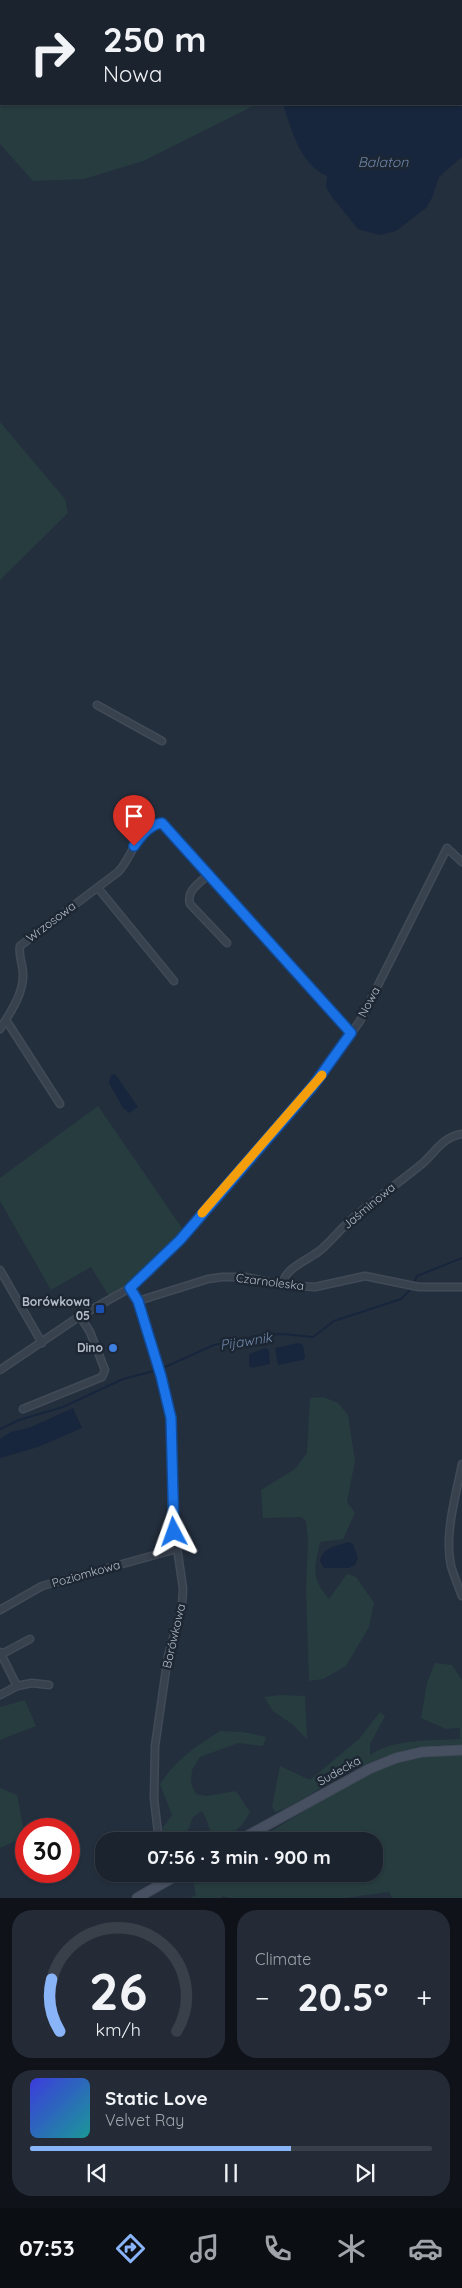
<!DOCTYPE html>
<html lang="en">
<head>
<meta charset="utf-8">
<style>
  :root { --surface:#1b232e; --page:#242b36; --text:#f1f3f6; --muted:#a0a4aa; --line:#39404a; --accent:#8ab4f8 }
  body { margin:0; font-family:Quicksand,sans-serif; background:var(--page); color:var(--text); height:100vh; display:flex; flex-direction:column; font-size:19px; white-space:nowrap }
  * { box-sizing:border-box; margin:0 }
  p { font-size:16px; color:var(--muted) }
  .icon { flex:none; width:28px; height:28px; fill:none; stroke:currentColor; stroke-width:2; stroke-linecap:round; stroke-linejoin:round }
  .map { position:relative; height:1898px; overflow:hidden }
  .drawer { display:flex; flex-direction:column; gap:12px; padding:12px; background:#0f1319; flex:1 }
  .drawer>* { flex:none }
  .top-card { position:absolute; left:0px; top:0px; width:462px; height:105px; box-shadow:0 1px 4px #0004,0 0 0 1px var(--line); background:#1b232e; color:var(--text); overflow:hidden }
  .speed { position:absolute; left:15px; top:1818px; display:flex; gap:10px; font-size:25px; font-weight:700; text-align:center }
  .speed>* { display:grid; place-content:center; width:65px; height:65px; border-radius:50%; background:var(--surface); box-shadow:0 1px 4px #0004,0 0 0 1px var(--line); line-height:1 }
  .speed .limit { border:8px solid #d22; background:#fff; color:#111 }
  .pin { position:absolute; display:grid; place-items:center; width:42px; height:42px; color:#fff; margin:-51px -21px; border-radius:50% 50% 50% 0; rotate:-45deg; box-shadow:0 0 5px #0007 }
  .pin .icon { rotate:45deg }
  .me { position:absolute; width:55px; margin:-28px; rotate:356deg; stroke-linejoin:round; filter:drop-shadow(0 0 4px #0008) }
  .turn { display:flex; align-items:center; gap:18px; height:105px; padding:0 20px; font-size:22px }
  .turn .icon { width:65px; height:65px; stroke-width:2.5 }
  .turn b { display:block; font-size:35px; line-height:42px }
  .big { font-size:38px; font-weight:800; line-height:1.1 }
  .drawer .tile { flex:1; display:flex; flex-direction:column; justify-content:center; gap:8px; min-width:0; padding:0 18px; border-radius:20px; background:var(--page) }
  .drawer .dial { align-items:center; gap:0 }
  .dial svg { height:130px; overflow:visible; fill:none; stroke:var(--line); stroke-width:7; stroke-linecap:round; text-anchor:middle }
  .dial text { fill:var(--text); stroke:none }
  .song { display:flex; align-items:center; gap:15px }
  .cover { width:60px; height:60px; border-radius:8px; background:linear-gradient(135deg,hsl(240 70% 55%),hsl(180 70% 35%)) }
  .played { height:5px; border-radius:2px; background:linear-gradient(90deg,var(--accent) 65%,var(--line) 65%) }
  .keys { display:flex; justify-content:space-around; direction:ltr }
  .heat { display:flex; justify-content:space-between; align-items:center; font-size:28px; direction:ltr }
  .drawer .tiles { flex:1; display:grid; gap:12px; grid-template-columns:1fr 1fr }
  .tile:last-child { grid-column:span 2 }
  .trip { position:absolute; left:95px; top:1832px; width:288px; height:50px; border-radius:20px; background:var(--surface); box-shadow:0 1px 4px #0004,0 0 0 1px var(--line); font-weight:800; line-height:50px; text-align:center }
  .tab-bar { display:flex; height:80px; justify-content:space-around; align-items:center; background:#0b0e12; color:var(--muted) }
  .tab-bar .icon { width:35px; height:35px }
  .tab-bar .active { color:var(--accent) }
  .tab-bar b { font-size:22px; color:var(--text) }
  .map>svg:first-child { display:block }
  .green { fill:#263c3f }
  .water { fill:#17263c }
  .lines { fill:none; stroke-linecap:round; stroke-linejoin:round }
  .stream { stroke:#17263c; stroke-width:2 }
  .street-casing { stroke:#414a57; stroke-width:9 }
  .secondary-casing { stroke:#414a57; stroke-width:11 }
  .street { stroke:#38414e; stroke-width:6 }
  .secondary { stroke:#465061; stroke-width:9 }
  .route-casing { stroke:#114b97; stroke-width:12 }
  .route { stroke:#1a73e8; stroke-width:9 }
  .slow { stroke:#f59e0b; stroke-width:9 }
  .transit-dot { fill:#1a4fb4; stroke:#1d2633; stroke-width:2 }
  .shop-dot { fill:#3f7fe0; stroke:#1d2633; stroke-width:2 }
  .labels { text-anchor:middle; stroke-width:5; stroke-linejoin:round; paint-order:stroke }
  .street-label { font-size:12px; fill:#b4bcc9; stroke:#1d2633 }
  .poi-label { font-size:12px; font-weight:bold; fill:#b4bcc9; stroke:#1d2633; text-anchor:end }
  .water-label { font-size:14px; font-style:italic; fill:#6d86a8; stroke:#1d2633 }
</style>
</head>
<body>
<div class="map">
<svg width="462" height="1898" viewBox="0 0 462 1898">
  <rect width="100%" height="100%" fill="#242f3e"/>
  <g class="green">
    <path d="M0,0h279l-278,1v103h256l-114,57 -59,18 -51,2 -33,-37z"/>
    <path d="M0,422l65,77 3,14 -68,67z"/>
    <path d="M98,1106l86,125 -54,54 -21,11 -18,-29 -40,23 -51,-89v-23z"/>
    <path d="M323,1397l15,6 10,12 7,46 -8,41 8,11 -12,26 -23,3c-6,27 -9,36 9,57l18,-25 9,3 18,26 -5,24 -23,39 -23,13 -14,2 -3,-92 2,-50 -2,-18 -5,-4 -38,1 -2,-28 34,-21 12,-16 3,-55z"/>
    <path d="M435,1663l17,2 10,15v65c-41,-2 -79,10 -115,28 -24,12 -46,30 -72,39l-3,-6 8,-40 30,14 49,-41 21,-27 5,4 -15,28v11c25,-17 61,-14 90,-16v-11l-14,1 -25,-11 6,-35z"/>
    <path d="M280,1695l25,1 2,43 -15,-15 -19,-13 -9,-14z"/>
    <path d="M25,1700l11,26 -36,14v-33z"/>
    <path d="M220,1731l23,1 23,5 -3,9 -25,-3 -38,14 -8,13 -1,13 5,11 11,2 29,-5 14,21c-7,14 -21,29 -37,29l-6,-20 -5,-10 -9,6 -5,13 -13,10 -12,-1 -1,-10 10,-14 -12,-31c17,-25 35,-37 60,-53z"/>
    <path d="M443,1750l19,3v145h-70l-3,-6 -44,6h-116l-6,-2 -2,2h-31l6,-3 -3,-15 9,-6h172v-33h-119l112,-68 23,-10z"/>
    <path d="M0,1788l17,7 8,42 -25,11z"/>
  </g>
  <g class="water">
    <path d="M283,0h179v157l-23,20 -7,21 -6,10 -30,23 -17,4 -21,-6 -26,-32 -6,-10 1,-11c-27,-11 -36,-48 -44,-72h178v-103z"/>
    <path d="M115,1074l23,33 -9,6 -6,-5 -14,-25 2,-8z"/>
    <path d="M298,1343l5,2 2,12 -2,3 -25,5 -3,-17z"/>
    <path d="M266,1348l3,3 1,13 -18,4 -3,-2v-12z"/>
    <path d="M73,1408l9,20 -44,19 -38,11v-19l11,-7 20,-5z"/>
    <path d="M349,1542l4,2 5,14 -3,7 -6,3h-25l-4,-7c2,-14 17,-15 29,-19z"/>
  </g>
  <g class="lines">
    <g class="stream">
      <path d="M414,1283l3,-7 45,-18"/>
      <path d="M165,1367l49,-22 50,-10 19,-1 30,3 21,-16 67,-22 8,-8"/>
      <path d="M0,1429l19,-9 44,-13 60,-28 31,-8"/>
    </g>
    <defs>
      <g id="street">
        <path d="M97,705l65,36"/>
        <path d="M209,874c-9,9 -23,16 -19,30l37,39"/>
        <path d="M98,888l76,93"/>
        <path d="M6,1020l54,84"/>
        <path d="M0,1029c10,-16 24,-36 23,-55 0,-10 -5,-18 -3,-28l98,-74c15,-15 19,-46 44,-49l189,210"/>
        <path d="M0,1270l42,73"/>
        <path d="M283,1285c-1,-15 24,-25 35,-33 12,-9 21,-22 33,-32 23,-20 49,-38 72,-57 13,-12 20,-26 39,-29"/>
        <path d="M130,1288l8,13 3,13 20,62 10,42 1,96 11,74 -1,19 -14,49 -13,90 -1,53 5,42"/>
        <path d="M138,1301l70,-22 14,-2h23l38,8 32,2 50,-11 54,11h43"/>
        <path d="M0,1370l80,-54 50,-28 19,-16 31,-32 133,-154 47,-65 87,-173 15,14"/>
        <path d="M23,1409l79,-32 3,-7 -15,-38 -10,-16"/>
        <path d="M462,1464c-6,31 -18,70 -11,102 3,10 7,20 11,30"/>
        <path d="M0,1610l42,-24 135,-37"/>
        <path d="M0,1652l17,34 15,-3 17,2"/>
        <path d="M0,1655l30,-16"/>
        <path d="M0,1695l17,-9"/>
      </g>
      <g id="secondary">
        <path d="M238,1841l131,-72 27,-11 26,-6 40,-2"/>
        <path d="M137,1898l42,-24"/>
      </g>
    </defs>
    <use href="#street" class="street-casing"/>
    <use href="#secondary" class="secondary-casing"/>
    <use href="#street" class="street"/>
    <use href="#secondary" class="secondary"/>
  </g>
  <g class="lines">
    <defs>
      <path id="route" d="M134,846c6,-9 16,-22 28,-23l189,210 -38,53 -133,154 -50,48 8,13 23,75 10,42 3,114"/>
    </defs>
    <use href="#route" class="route-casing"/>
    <use href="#route" class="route"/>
    <path class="slow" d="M202,1213l120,-138"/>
  </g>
  <rect class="transit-dot" x="95" y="1304" width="10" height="10" rx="2.5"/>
  <circle class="shop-dot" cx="113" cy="1348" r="5"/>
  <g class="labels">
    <g class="street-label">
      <text transform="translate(51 922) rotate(-37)" y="4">Wrzosowa</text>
      <text transform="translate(369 1002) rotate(-62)" y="4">Nowa</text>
      <text transform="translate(369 1206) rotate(-40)" y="4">Jaśminowa</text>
      <text transform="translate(270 1282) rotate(7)" y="4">Czarnoleska</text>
      <text transform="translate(86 1574) rotate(-16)" y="4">Poziomkowa</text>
      <text transform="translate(174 1636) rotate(-77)" y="4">Borówkowa</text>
      <text transform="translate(339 1771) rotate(-29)" y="4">Sudecka</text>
    </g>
    <g class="poi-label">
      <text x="90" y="1306">Borówkowa<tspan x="90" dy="14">05</tspan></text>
      <text x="103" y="1352">Dino</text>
    </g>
    <g class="water-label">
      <text x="383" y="167">Balaton</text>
      <text transform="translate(246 1341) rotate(-9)" y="5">Pijawnik</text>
    </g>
  </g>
</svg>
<div class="speed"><div class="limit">30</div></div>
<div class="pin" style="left:134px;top:846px;background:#d93025"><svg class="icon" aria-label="arrive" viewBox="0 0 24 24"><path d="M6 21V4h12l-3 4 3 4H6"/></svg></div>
<svg class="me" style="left:174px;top:1532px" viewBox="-20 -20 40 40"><path d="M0-17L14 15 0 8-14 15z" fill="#1a73e8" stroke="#fff" stroke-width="4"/></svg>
<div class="trip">07:56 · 3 min · 900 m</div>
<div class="top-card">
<div class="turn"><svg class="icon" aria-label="right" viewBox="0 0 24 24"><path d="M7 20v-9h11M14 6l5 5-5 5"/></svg><div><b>250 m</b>Nowa</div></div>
</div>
</div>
<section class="drawer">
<div class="tiles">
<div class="tile dial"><svg viewBox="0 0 100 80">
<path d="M14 69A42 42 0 1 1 86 69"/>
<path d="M14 69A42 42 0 0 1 9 37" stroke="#8ab4f8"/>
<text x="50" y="56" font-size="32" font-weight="700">26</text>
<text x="50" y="72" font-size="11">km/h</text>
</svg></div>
<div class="tile"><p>Climate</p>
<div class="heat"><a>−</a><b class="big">20.5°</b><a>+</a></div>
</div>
<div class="tile">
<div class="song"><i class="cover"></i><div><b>Static Love</b><p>Velvet Ray</p></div></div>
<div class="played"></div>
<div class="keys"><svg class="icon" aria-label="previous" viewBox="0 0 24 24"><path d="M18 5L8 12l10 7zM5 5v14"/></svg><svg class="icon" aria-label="pause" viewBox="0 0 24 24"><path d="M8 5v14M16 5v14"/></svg><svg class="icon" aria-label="next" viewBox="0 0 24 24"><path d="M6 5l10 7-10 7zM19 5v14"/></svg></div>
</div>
</div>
</section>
<nav class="tab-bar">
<b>07:53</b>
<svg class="icon active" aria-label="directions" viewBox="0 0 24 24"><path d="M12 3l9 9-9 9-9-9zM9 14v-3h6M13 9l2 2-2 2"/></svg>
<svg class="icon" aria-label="music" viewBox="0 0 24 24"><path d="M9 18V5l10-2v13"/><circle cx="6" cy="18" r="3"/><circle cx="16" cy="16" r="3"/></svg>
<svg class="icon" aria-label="phone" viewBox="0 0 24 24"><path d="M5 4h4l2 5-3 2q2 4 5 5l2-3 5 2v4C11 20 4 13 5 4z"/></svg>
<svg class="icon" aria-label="climate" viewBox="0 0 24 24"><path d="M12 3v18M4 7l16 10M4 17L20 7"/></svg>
<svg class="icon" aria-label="car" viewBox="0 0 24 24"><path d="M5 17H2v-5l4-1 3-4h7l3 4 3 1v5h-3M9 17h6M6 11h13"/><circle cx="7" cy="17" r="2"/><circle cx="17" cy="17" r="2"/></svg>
</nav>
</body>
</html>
